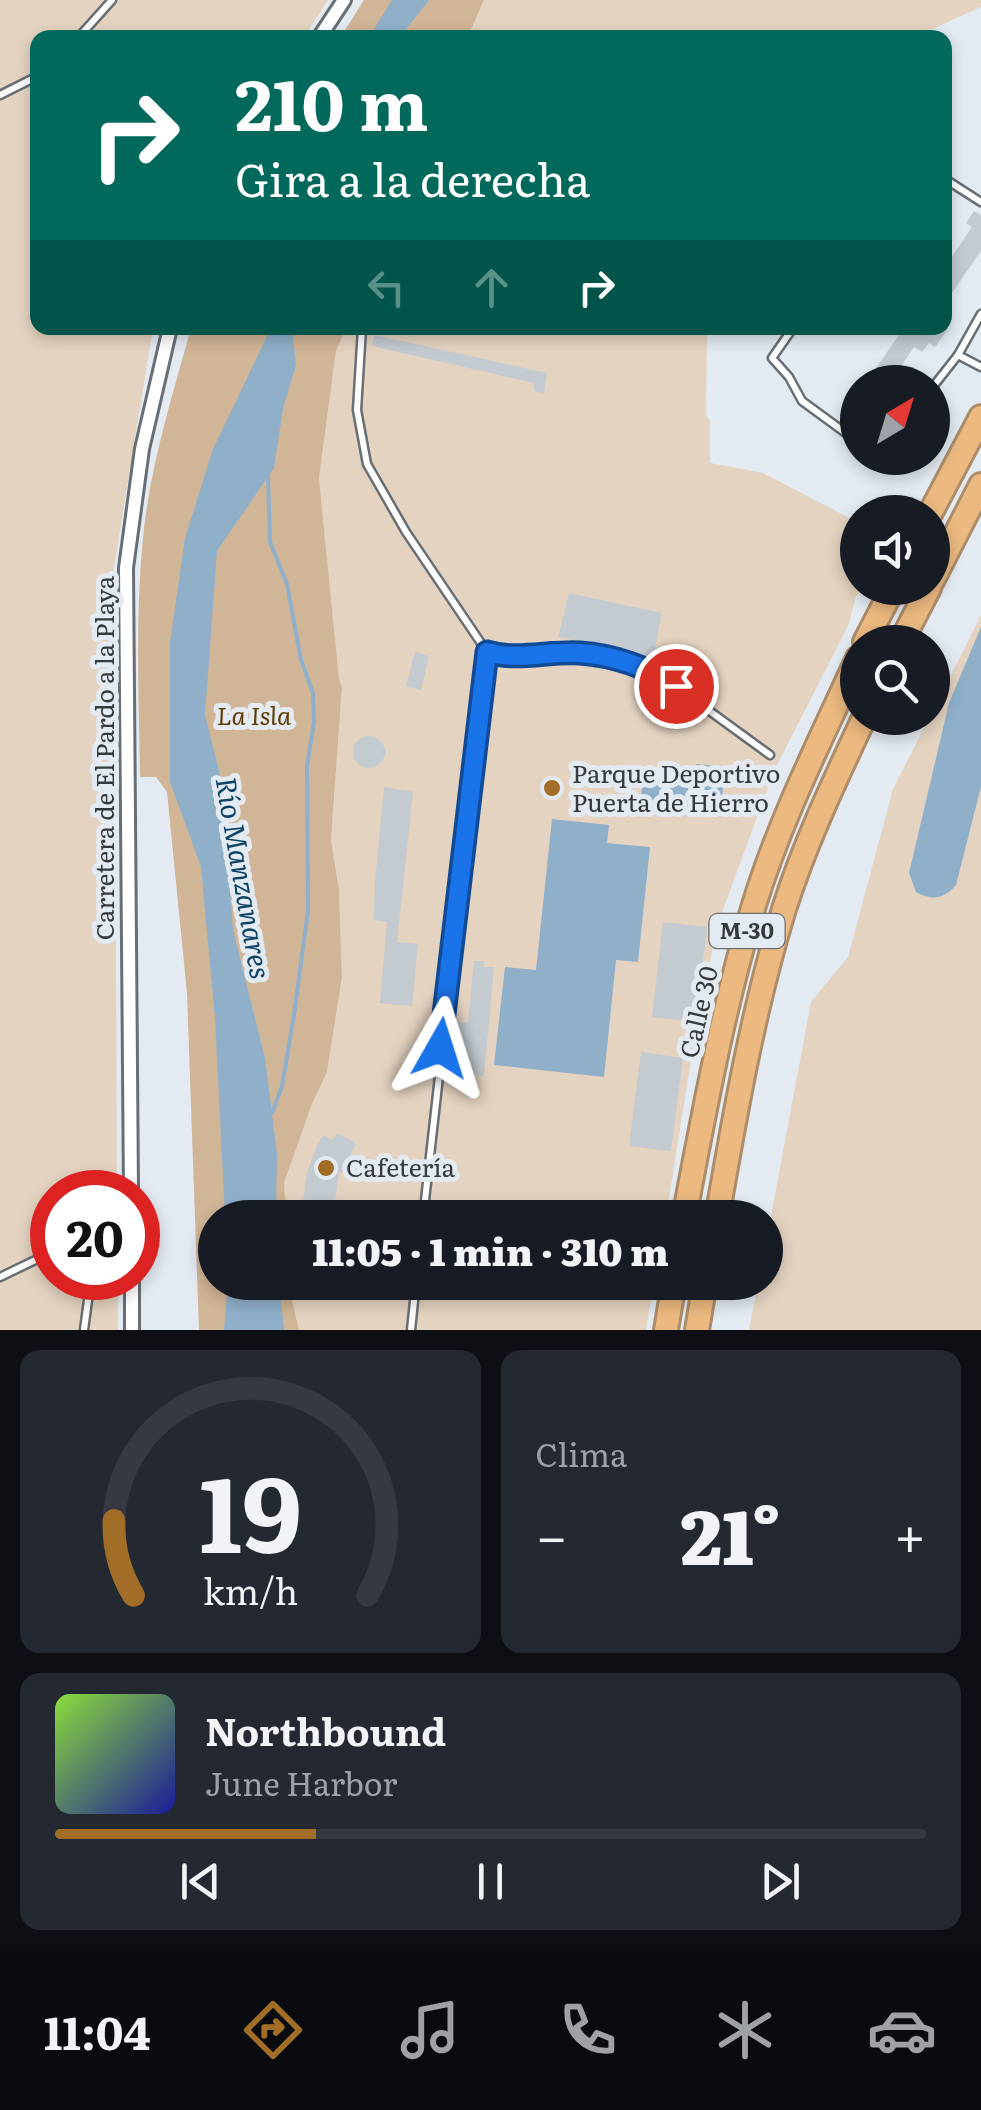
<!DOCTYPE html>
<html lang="es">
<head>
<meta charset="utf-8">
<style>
  :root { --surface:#171b24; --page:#242831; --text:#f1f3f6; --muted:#9ea1a6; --line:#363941; --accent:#a26d26 }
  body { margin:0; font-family:Literata,serif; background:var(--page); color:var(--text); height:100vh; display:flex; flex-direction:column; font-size:38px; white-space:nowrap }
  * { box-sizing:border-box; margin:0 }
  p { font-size:32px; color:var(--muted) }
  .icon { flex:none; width:55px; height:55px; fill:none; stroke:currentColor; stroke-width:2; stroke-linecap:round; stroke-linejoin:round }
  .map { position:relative; height:1330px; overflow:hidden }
  .drawer { display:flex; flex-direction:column; gap:20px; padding:20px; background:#0d0f14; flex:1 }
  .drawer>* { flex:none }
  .top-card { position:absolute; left:30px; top:30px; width:922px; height:305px; border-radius:20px; box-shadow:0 5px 15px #0003; background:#00695c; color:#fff; overflow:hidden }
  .needle { width:65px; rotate:38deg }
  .fabs { position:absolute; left:840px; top:365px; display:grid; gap:20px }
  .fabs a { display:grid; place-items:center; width:110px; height:110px; border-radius:50%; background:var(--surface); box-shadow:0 5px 15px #0003; font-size:50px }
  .speed { position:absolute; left:30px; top:1170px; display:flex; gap:20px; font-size:50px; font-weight:700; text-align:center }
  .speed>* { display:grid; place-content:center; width:130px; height:130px; border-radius:50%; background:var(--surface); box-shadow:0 5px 15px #0003; line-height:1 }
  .speed .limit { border:15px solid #d22; background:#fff; color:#111 }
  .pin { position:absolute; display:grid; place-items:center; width:85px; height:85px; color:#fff; margin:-42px; border:5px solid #fff; border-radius:50%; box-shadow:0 2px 10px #0007 }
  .me { position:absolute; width:110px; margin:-55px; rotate:6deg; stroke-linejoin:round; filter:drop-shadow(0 0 8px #0008) }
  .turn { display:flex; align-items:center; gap:35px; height:210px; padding:0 40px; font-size:45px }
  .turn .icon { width:130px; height:130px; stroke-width:2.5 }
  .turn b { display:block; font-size:70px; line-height:85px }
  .lanes { display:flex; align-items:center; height:95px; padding:0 40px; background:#0003; justify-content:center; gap:50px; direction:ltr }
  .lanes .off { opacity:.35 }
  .big { font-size:75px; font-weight:800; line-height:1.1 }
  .drawer .card { flex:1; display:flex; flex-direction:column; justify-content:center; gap:15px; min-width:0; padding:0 35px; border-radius:20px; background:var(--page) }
  .drawer .dial { align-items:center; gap:0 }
  .dial svg { height:260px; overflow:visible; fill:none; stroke:var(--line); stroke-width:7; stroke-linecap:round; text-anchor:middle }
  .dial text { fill:var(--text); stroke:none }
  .song { display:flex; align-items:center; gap:30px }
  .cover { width:120px; height:120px; border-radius:15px; background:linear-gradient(135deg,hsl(90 70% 55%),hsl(240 70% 35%)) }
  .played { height:10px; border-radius:5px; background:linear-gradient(90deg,var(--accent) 30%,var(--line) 30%) }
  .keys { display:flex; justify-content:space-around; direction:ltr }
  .heat { display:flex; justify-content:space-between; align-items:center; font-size:55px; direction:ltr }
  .drawer .tiles { flex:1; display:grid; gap:20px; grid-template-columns:1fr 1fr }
  .card:last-child { grid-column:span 2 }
  .trip { position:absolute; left:198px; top:1200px; width:585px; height:100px; border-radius:50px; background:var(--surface); box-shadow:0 5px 15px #0003; font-weight:800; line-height:100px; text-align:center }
  .menu { display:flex; height:160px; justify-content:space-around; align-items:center; background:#090b0e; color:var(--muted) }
  .menu .icon { width:70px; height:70px }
  .menu .on { color:var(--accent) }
  .menu b { font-size:45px; color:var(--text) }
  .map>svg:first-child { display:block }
  .green { fill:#e4d3c1 }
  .forest { fill:#d1b597 }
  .water { fill:#90b0ca }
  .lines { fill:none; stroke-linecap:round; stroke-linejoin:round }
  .stream { stroke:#90b0ca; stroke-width:4 }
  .building { fill:#c3cad0 }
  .service-casing { stroke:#686f74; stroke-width:11 }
  .minor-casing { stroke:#686f74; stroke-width:18 }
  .motorway-casing { stroke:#ad8d69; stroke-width:28 }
  .service { stroke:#fff; stroke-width:6 }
  .minor { stroke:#fff; stroke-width:12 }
  .motorway { stroke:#ecba81; stroke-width:22 }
  .route-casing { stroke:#114b97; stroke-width:25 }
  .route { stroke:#1a73e8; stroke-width:18 }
  .poi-dot { fill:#a26d26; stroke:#e3eaf1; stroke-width:4 }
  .labels { text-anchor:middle; stroke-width:10; stroke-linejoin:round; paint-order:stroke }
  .shield { fill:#e3eaf1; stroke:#6b6f72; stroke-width:2.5 }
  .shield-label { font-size:22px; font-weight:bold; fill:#373a3c }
  .park-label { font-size:25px; font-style:italic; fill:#603c04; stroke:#e3eaf1 }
  .street-label { font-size:25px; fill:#373a3c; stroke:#e3eaf1 }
  .poi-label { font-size:25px; fill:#373a3c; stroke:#e3eaf1; text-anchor:start }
  .water-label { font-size:28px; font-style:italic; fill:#0e4368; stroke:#e3eaf1 }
</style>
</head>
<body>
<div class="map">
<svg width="981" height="1330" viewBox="0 0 981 1330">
  <rect width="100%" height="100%" fill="#e3eaf1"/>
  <g class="green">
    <path d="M0,0h328l-24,37 -266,1v290h115l-39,239 3,625h-65v86h66v52h-118z"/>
    <path d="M484,0h497v7l-66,30 -447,1z"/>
    <path d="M346,328h361l-1,87 4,6v42l53,10 94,49 1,66h4l-6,8 -8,30 -74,145 -57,155 -25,128 -26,163h-379l-3,-34 28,-79 15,-32 15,-95 -3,-87 -8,-50 11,-153 -3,-9 -20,-200 17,-127z"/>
    <path d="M981,615v715h-232l9,-47 7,-1v-34l46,-246 37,-45 45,-168 36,-71h3l1,-7z"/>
    <path d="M288,1283h366l-8,47h-347z"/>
  </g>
  <g class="forest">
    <path d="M364,0h120l-16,37 -128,1z"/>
    <path d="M191,328h155l-10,23 -17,127 20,200 3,9 -11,153 8,50 3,87 -15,95 -15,32 -28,79 3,34 -72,1v64l73,1 11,47h-100l-12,-337 -20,-201 -11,-15h-16c-1,-79 -5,-160 3,-239 7,-72 29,-141 48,-210z"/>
  </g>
  <g class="water">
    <path d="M392,0h37l-29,37h-31z"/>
    <path d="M271,328h21l4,37 -13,43 -9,60 -57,83 -12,164 17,68 11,147 32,128 12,96 -1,63h-51l-10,-198 -14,-152 -31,-85v-140l15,-104 28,-89z"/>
    <path d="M981,627v160l-25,98c-12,14 -24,16 -40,7l-7,-19 40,-170z"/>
    <path d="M696,764l29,3 -5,50 -80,-9 3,-29 50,5z"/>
    <path d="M552,819l57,6 -2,18 43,4 -12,115 -22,-2 -12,117 -110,-12 11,-98 31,3z"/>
    <path d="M228,1283h51l5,47h-60z"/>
  </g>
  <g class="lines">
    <path class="stream" d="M268,477l2,65 17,42 14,76 12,33 1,29 -7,44 1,145 -14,104 -12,71 -10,27"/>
  </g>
  <g class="building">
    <path d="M974,211l7,4v36l-36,52v-36l27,-40 -6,-4z"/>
    <path d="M904,328h45l-14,19 -6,-4 -7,9 -8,-5 -24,35h-24z"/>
    <path d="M374,335l173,38 -3,20 -10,-2v-8l-162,-37z"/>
    <path d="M569,593l93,20 -9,44 -95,-20z"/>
    <path d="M415,652l14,4 -8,34 -15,-4z"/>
    <circle cx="369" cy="752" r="16"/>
    <path d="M384,787l29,5 -16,150 21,2 -6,62 -32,-3 7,-81 -13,-2 1,-38z"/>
    <path d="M663,922l44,5 -11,95 -44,-5z"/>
    <path d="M474,961h10v6h10l-10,109 -38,-5 6,-50 16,2z"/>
    <path d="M641,1052l42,6 -12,93 -42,-5z"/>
    <path d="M337,1133l19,10 -14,30 -3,-1 -5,38h-32l5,-38 10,-26 6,-11 10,5z"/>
  </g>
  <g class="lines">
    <defs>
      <g id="service">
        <path d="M78,38l34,-38"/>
        <path d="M0,95l38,-19"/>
        <path d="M945,179l36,23"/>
        <path d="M362,328l-5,82 10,54 39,68 81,120"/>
        <path d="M793,328l-21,30 17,19 13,24 56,41"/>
        <path d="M958,355l23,12"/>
        <path d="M932,388l26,-33 23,-41"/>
        <path d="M423,1218l64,-566 17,5 79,-4 73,19 114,83"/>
        <path d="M0,1277l52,-25"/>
        <path d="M84,1330l7,-52"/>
        <path d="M411,1330l5,-48"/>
      </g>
      <g id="minor">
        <path d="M319,38l25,-38"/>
        <path d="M131,1192l-5,-624 16,-119 28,-121"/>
        <path d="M132,1278v52"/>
      </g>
      <g id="motorway">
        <path d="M931,512l50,-95"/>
        <path d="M932,581l49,-96"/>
        <path d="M865,642l28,-54"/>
        <path d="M901,642l28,-54"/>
        <path d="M684,1218c20,-105 39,-211 70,-313 26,-85 67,-166 104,-247"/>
        <path d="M717,1218c18,-104 36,-208 67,-309 21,-66 51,-129 80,-191"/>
        <path d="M666,1330l8,-48"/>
        <path d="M697,1330l8,-48"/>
      </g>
    </defs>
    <use href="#service" class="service-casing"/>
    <use href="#minor" class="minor-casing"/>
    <use href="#motorway" class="motorway-casing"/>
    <use href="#service" class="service"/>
    <use href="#minor" class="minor"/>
    <use href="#motorway" class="motorway"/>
  </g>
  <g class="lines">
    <defs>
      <path id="route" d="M440,1048l47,-396c30,9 62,-1 93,1 32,2 71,15 96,33"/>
    </defs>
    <use href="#route" class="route-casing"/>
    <use href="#route" class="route"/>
  </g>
  <g class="poi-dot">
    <circle cx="552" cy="788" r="10"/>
    <circle cx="326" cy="1168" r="10"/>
  </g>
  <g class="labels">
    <rect class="shield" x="709.5" y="914" width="75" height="34" rx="8"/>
    <g class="shield-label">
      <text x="747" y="939">M-30</text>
    </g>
    <g class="park-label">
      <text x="254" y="725">La Isla</text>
    </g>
    <g class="street-label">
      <text transform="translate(105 758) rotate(-90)" y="9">Carretera de El Pardo a la Playa</text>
      <text transform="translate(699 1012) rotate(-77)" y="9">Calle 30</text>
    </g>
    <g class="poi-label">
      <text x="572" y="783">Parque Deportivo<tspan x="572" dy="29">Puerta de Hierro</tspan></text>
      <text x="346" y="1177">Cafetería</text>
    </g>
    <g class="water-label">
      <text transform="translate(243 878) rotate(80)" y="10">Río Manzanares</text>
    </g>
  </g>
</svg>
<div class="fabs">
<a><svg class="needle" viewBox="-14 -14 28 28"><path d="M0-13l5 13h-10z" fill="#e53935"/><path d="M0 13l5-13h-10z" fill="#9ea1a6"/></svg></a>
<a><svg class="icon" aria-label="sound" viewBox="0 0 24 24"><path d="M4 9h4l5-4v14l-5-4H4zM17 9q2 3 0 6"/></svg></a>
<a><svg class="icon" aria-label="search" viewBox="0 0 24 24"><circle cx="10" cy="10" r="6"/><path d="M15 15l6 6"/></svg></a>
</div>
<div class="speed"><div class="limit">20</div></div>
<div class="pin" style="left:676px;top:686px;background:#d93025"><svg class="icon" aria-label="arrive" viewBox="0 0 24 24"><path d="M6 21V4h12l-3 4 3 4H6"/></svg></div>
<svg class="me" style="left:440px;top:1048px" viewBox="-20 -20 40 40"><path d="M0-17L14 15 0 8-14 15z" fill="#1a73e8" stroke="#fff" stroke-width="4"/></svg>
<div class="trip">11:05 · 1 min · 310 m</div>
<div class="top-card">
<div class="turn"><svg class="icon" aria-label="right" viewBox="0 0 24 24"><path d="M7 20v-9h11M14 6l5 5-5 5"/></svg><div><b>210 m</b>Gira a la derecha</div></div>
<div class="lanes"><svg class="icon off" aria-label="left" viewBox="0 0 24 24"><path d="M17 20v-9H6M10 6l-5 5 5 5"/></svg><svg class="icon off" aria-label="ahead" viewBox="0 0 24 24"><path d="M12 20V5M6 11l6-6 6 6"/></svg><svg class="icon" aria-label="right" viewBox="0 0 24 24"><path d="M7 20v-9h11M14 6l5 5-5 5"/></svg></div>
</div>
</div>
<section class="drawer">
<div class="tiles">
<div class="card dial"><svg viewBox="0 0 100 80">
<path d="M14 69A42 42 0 1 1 86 69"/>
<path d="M14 69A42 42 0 0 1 8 46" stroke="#a26d26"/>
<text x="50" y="56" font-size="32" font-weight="700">19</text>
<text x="50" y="72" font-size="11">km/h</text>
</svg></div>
<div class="card"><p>Clima</p>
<div class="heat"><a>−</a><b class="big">21°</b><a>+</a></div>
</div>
<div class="card">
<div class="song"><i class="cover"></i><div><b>Northbound</b><p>June Harbor</p></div></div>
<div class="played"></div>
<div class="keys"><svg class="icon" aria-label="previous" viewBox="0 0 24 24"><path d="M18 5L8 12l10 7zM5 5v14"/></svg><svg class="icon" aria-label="pause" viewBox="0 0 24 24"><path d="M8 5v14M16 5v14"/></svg><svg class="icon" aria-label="next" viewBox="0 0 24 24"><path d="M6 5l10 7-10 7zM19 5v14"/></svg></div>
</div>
</div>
</section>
<nav class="menu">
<b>11:04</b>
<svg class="icon on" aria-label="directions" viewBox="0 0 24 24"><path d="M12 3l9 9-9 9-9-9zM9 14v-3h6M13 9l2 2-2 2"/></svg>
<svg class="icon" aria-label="music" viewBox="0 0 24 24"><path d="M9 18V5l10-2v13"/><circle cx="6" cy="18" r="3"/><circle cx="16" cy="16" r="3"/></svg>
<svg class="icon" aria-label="phone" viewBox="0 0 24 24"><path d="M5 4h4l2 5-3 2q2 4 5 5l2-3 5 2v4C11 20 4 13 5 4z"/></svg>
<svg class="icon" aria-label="climate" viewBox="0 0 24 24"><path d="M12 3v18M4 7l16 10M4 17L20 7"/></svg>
<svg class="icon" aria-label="car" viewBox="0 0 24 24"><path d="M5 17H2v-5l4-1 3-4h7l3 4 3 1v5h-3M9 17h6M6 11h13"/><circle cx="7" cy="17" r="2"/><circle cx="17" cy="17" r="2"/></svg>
</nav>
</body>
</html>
